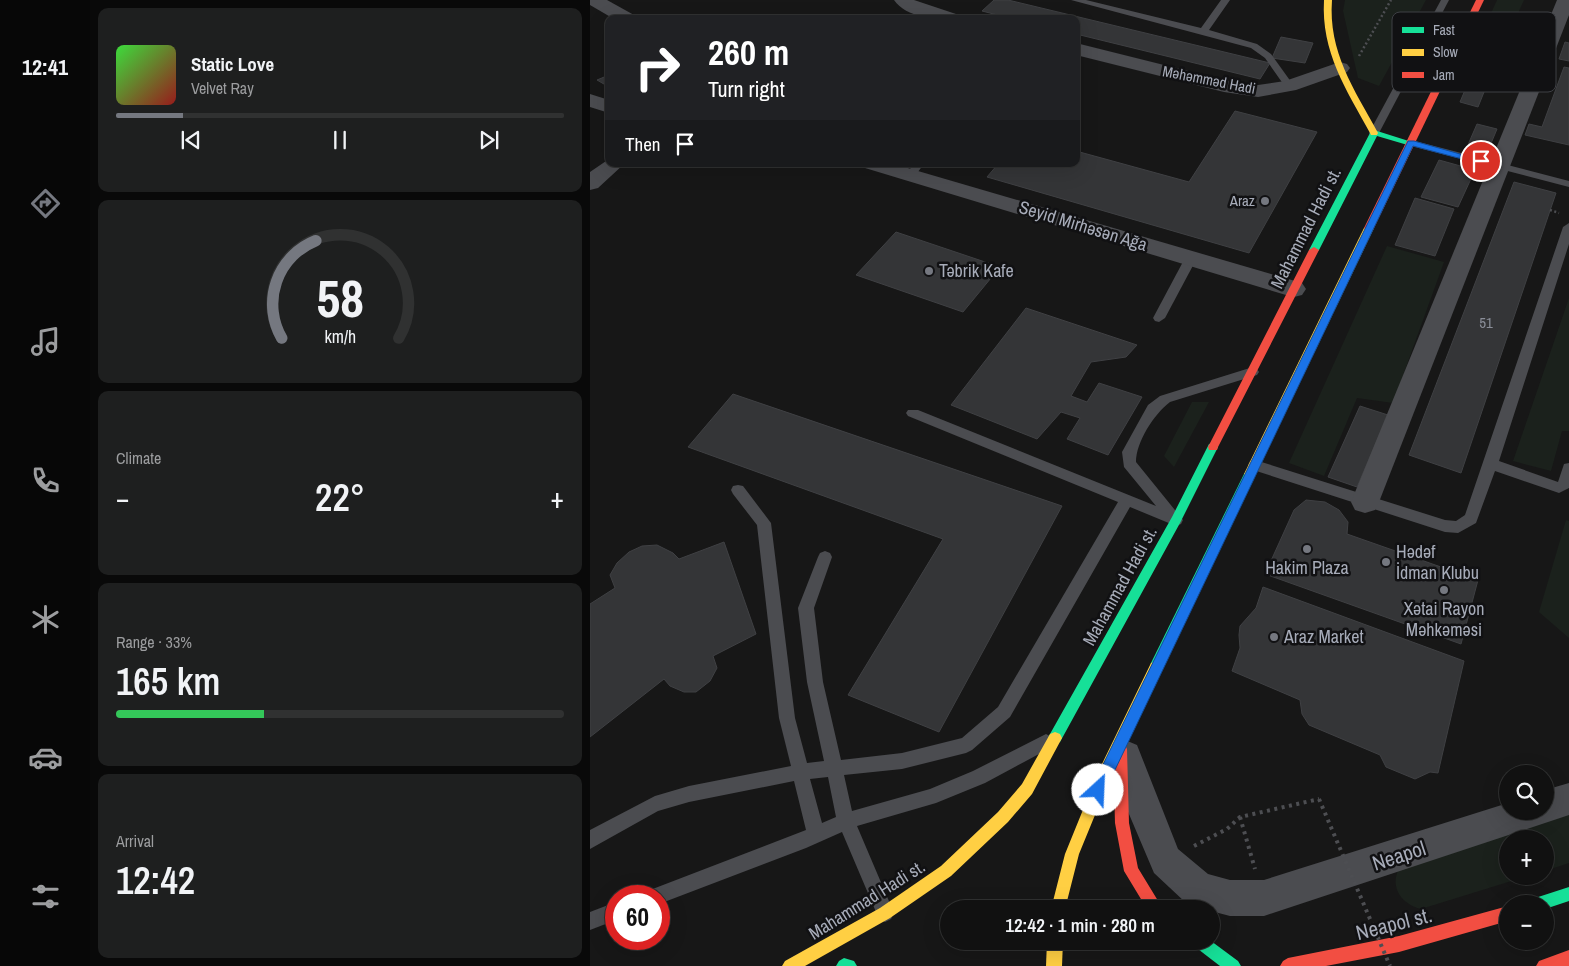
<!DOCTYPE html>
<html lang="en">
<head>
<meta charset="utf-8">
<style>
  :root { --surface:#111; --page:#1e1f1f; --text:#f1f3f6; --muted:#9c9d9f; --line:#303131; --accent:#757880 }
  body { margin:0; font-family:"Archivo Narrow",sans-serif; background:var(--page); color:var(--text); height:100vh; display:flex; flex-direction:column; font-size:19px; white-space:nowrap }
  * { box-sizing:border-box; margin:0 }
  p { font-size:16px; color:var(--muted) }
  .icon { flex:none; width:28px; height:28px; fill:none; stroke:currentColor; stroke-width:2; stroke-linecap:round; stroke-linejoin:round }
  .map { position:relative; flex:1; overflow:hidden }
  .details { display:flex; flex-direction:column; gap:8px; padding:8px; background:#090909; width:500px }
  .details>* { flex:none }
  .guide { position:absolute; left:15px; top:15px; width:475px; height:152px; border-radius:10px; box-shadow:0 5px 20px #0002,0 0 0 1px var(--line); background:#202124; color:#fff; overflow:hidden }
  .tools { position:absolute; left:909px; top:765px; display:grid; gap:10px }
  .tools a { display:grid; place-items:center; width:55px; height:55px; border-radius:50%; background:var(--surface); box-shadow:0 5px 20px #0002,0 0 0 1px var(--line); font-size:25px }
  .speed { position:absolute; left:15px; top:885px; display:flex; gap:10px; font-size:25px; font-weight:700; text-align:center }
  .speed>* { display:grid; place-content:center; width:65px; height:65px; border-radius:50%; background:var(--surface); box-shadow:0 5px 20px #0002,0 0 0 1px var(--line); line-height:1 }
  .speed .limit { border:8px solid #d22; background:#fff; color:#111 }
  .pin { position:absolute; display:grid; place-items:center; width:42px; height:42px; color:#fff; margin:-21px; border:2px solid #fff; border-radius:50%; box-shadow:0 1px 5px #0007 }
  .me { position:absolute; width:55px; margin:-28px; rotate:25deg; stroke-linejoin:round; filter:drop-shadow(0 0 4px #0008) }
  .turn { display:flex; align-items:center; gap:18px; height:105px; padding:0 20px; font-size:22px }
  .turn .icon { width:65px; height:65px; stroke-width:2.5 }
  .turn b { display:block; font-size:35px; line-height:42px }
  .then { display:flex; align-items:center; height:48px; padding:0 20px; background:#0003; gap:10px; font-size:19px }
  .big { font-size:38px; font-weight:600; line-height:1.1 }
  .details .tile { flex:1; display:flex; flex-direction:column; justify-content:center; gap:8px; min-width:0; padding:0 18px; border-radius:10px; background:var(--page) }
  .details .dial { align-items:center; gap:0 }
  .dial svg { height:130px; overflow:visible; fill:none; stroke:var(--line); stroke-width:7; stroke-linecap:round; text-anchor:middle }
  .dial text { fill:var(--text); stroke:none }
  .song { display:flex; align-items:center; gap:15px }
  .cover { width:60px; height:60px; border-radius:8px; background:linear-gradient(135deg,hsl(120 70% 55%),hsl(0 70% 35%)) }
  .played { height:5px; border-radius:2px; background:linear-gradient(90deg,var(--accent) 15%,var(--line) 15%) }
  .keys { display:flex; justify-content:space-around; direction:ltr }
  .heat { display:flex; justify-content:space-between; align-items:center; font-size:28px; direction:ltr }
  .charge { height:8px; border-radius:4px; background:linear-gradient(90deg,#34c759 33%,var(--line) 0) }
  .trip { position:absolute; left:350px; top:900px; width:280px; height:50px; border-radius:25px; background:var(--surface); box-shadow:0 5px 20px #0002,0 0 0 1px var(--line); font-weight:600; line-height:50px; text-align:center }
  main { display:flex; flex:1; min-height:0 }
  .menu { display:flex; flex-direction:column; width:90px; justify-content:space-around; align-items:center; background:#070707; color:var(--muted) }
  .menu .icon { width:35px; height:35px }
  .menu .on { color:var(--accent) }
  .menu b { font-size:22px; color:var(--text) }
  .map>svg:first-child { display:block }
  .green { fill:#1b211c }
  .building { fill:#343537; stroke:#3f4043 }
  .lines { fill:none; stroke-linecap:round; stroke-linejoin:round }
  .path-far1 { stroke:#4d4e52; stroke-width:2.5; stroke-dasharray:2 2.5; stroke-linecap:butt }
  .path { stroke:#4d4e52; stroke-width:4; stroke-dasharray:3 4.5; stroke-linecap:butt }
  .lane { fill:#4b4c50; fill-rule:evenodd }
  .street { fill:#4b4c50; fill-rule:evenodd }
  .fast { fill:#16e098; fill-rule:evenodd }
  .slow { fill:#ffcf43; fill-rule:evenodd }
  .jam { fill:#f24e42; fill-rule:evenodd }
  .path-bridge { stroke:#4d4e52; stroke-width:4; stroke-dasharray:3 4.5; stroke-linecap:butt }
  .route { fill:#1a73e8; stroke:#114b97 }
  .poi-dot { fill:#757880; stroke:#111113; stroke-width:2 }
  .labels { text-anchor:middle; stroke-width:5; stroke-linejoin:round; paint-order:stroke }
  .far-street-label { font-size:15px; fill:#a7acb9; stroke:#111113 }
  .far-poi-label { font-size:15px; fill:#a7acb9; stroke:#111113; text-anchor:end }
  .number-label { font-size:15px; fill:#8a8e98 }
  .street-label { font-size:18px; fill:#a7acb9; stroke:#111113 }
  .poi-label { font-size:18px; fill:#a7acb9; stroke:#111113; text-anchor:start }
  .near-street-label { font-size:21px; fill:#a7acb9; stroke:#111113 }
  .key { fill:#111113; stroke:#3e4045; stroke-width:1 }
  .key-label { font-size:14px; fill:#a7acb9 }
</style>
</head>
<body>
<main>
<nav class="menu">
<b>12:41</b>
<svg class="icon on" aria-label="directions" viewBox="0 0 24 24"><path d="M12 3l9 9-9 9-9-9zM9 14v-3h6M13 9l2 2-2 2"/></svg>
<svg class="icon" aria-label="music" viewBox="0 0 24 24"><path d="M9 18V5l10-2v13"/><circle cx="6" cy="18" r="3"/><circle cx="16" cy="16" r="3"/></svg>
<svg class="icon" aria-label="phone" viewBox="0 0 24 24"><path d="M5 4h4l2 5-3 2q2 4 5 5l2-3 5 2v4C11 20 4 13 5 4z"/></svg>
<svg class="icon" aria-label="climate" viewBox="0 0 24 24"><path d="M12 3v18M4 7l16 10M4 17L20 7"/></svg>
<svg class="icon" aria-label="car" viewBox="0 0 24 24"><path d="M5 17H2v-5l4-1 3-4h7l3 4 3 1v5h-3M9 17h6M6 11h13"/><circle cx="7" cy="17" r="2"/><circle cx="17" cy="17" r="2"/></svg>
<svg class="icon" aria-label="filters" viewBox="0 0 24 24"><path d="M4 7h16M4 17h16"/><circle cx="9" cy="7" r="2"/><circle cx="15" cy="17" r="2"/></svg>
</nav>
<section class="details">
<div class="tile">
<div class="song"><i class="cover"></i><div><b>Static Love</b><p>Velvet Ray</p></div></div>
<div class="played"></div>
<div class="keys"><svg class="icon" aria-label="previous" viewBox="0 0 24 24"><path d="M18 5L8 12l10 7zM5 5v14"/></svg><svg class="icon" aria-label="pause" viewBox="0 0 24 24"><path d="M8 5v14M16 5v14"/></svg><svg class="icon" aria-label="next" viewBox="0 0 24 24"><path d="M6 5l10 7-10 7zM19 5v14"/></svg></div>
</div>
<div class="tile dial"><svg viewBox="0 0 100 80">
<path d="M14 69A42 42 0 1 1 86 69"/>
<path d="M14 69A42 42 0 0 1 35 9" stroke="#757880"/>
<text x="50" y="56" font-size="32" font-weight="700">58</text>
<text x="50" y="72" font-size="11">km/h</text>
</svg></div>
<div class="tile"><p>Climate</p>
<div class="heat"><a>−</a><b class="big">22°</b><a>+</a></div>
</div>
<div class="tile"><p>Range · 33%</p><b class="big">165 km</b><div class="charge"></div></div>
<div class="tile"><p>Arrival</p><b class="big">12:42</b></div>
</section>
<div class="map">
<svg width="979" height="966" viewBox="0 0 979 966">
  <rect width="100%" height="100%" fill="#171717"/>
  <g class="green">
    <path d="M755,0h81l-47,86 -21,-8 -15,-67z"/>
    <path d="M907,0h27l-22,49 -28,2z"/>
    <path d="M797,246l57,16 -51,141 -36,-5 -33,78 -35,-13z"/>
    <path d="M979,298v133h-7l-11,40 -38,-10z"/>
    <path d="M602,402h17l-35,65 -10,-11z"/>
    <path d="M976,520l3,1v117l-30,-26z"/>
    <path d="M979,814v49l-24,8v-32h-37v37h20l-107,33c-21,-5 -33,-24 -20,-44z"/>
  </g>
  <g class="building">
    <path d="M404,0h14l262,63 -10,16 -184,-45v-15h-63l-31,-8z"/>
    <path d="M691,37l32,6 -8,20 -33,-5z"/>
    <path d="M975,42l4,1v18l-10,-2z"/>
    <path d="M974,67l5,1v77l-44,-10 4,-11 13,3z"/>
    <path d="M19,75v12l-12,-7z"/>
    <path d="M878,83l18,4 -8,20 -18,-5z"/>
    <path d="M645,111l82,21 -68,121 -262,-76 11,-13h78v-13l113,31z"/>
    <path d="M887,124l20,5 -10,24 -20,-6z"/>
    <path d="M849,160l36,10 -17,37 -37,-10z"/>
    <path d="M924,182l42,11 -95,280 -52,-18z"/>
    <path d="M825,198l39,11 -19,47 -40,-11z"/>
    <path d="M306,232l104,35 -37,45 -107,-37z"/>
    <path d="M436,308l111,37 -11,12 -35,5 -20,34 16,6 12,-19 43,14 -34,58 -41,-16 13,-21 -19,-6 -24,27 -86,-34z"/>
    <path d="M143,394l329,112 -123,226 -91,-37 95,-156 -255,-92z"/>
    <path d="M770,406l28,9 -31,72 -29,-10z"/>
    <path d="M716,500l19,2 14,8 9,12 -1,12 131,46 -17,64 -196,-70 29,-64z"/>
    <path d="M134,542l32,92 -43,22 4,12 -7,13 -14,11h-12l-14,-6 -6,-7 -74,58v-133l25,-16 -5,-13 7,-12 12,-11 13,-6 15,-1 16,8 6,6z"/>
    <path d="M673,587l201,74 -26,112 -8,-1 -15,7 -29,-12 -6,-12 -71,-30 -7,-11 -2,-14 -68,-29 8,-23 -1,-13 1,-9 16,-18z"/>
  </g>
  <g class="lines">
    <g class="path-far1">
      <path d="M769,56l32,-56"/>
      <path d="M960,210l9,3"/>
    </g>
    <g class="path">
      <path d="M650,817l15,52"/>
      <path d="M604,846l33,-17 13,-12 79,-18"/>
    </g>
    <g class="lane">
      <path d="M481,0h15l115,28 20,-28h9l-21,30 48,14 14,10 23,32 -5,3 -3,-1 -21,-30 -14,-10z"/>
      <path d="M851,0h8l-70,133 -5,3 -4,-1 -1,-2z"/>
      <path d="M954,50l3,1v4l-95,6 -5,-3 5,-3z"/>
      <path d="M821,140l158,41v6l-162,-42 -1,-2z"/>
      <path d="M324,164h10l-10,13h-8l-1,-2z"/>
      <path d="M979,223v21l-70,217 59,21 6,-18 5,-1v25l-10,5 -64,-22 -19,52 -18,10 -13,-1 -195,-63 -2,-4 2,-4 5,-1 190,60 11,1 9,-6 98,-288z"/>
      <path d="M601,254l6,4 -32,60 -6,4 -4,-1 -2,-3 32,-60z"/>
      <path d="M663,367l4,2 2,3 -2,3 -87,27c-16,12 -34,40 -34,60l47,58 -2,4 -5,2 -46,-19 -120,210 -38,33 -6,3 -64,16 -58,6 8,36 78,-22 43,-18 73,-37 6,3 2,5 -2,5 -67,36 -49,20 -79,23 37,87 -3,6 -6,3 -6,-3 -37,-87 -36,16 -147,56v-8h-12l3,-6 156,-60 -12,-49 -105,21 -31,9 -68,38v-19l65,-34 34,-10 102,-20 -12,-48 -22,-193 -24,-31 -2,-4 2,-4 5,-1 5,1 28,37 24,195 12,45 17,-2 -17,-79 -9,-74 20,-51 2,-4 5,-2 5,2 2,4 -18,51 9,74 18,78 61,-7 60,-15 36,-31 120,-205 -210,-86 -2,-3 2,-3h10l238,96 -32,-39 -2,-15 26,-47 12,-9zM238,777l8,40 -14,6 -12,-44z"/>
      <path d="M26,902v18l-26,10v-18z"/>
    </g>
    <g class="street">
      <path d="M0,0h17l27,15 3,4h-23l-24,-14z"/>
      <path d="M304,0h20l45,15 3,4c-21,0 -54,1 -68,-19z"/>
      <path d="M967,0h12v15l-190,487 -4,8 -10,3 -10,-3 -4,-8z"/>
      <path d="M486,43l148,37 34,5 27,-4 55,-19 7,2 3,4 -3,4 -51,18 -38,7 -34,-5 -148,-37z"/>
      <path d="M0,94l19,6v13l-19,-6z"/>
      <path d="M19,159v5h15l-26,24 -8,2v-18z"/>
      <path d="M271,164h33l408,119 4,6 -4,6 -8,2 -8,-2 -421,-127z"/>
      <path d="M535,740l12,5 41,104 30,25 22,6h34l244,-77v8h37v-21l24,-7v32l-305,101h-34l-19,-5v-2l-13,-2 -13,-5 -31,-29 -28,-66 -18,-51 5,-11z"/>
    </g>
    <g class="fast">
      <path d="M784,130l41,13 -4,3 -34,-10 -58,114 -2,2h-6l-2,-2 61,-117z"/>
      <path d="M623,443l5,4 -38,76 -120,219 -5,2 -5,-2 -2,-4 2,-4 122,-217 37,-73z"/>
      <path d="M660,470l4,1 2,3 -95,197 -5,2 -5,-2 -1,-4 1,-4 93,-189 2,-3z"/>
      <path d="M979,887v14l-24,8v-5h-15l2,-5z"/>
      <path d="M602,941h19l27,20 3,5h-21l-26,-20z"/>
      <path d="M254,958l10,3 3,5h-21l3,-5z"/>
    </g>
    <g class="slow">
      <path d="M734,0h8c-4,52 22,89 46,133l-1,2h-6l-1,-2c-24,-44 -49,-81 -46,-133z"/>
      <path d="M779,225l5,3 -118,246 -2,3h-8l-2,-3 120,-246z"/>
      <path d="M566,661l5,2 1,4 -51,109 -32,78 -14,55h-14l14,-55 35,-86 51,-105z"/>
      <path d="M465,732l5,2 2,4 -30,56 -24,28 -57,54 -61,42 -85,48h-23l3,-5 95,-53 61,-42 57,-54 24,-28 28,-50z"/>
      <path d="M457,941h16l-1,25h-16z"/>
    </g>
    <g class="jam">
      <path d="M886,0h8l-110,228 -5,3 -3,-1 -2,-2z"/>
      <path d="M724,247l5,3 -101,197 -1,3h-8l-1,-3 101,-197z"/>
      <path d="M530,743l5,2 2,4 2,74 9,45 25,41h-16l-23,-38 -9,-48 -2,-74 2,-4z"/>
      <path d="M918,906v15l-109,31 -73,14h-46l3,-5 5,-3 111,-22z"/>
      <path d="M979,950v16h-33l3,-5z"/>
    </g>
    <path class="path-bridge" d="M729,799l71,167"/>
  </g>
  <path class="route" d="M818,141h6l71,20 -4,3 -68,-18 -310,649 -5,2 -5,-2 -2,-5 2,-5z"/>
  <g class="poi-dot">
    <circle cx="675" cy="201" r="5"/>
    <circle cx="339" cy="271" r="5"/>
    <circle cx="717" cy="549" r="5"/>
    <circle cx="796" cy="562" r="5"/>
    <circle cx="854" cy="590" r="5"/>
    <circle cx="684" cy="637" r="5"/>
  </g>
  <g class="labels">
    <g class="far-street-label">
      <text transform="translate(619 80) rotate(11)" y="5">Məhəmməd Hadi</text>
    </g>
    <g class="far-poi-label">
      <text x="665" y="206">Araz</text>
    </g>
    <g class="number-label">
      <text x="896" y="328">51</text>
    </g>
    <g class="street-label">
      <text transform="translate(493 226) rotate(17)" y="6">Seyid Mirhəsən Ağa</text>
      <text transform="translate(716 228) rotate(-63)" y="6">Mahammad Hadi st.</text>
      <text transform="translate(530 586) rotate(-61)" y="6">Mahammad Hadi st.</text>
      <text transform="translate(277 900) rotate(-32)" y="6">Mahammad Hadi st.</text>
    </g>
    <g class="poi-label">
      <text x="349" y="277">Təbrik Kafe</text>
      <text x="806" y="558">Hədəf<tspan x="806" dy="21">İdman Klubu</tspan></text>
      <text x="717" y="574" text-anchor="middle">Hakim Plaza</text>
      <text x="854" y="615" text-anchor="middle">Xətai Rayon<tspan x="854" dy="21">Məhkəməsi</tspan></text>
      <text x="694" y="643">Araz Market</text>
    </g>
    <g class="near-street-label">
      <text transform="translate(809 856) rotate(-18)" y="7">Neapol</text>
      <text transform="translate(804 924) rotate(-14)" y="7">Neapol st.</text>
    </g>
  </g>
  <rect x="802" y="12" width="164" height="80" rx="8" class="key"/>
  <rect x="812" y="27" width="22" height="6" fill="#16e098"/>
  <rect x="812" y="49" width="22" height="7" fill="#ffcf43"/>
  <rect x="812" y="72" width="22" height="6" fill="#f24e42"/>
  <g class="key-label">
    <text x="843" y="35">Fast</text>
    <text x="843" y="57">Slow</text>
    <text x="843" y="80">Jam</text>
  </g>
</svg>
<div class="tools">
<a><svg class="icon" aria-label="search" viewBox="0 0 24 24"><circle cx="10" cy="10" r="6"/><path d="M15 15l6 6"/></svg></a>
<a>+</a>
<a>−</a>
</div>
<div class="speed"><div class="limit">60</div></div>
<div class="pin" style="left:891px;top:161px;background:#d93025"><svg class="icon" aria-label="arrive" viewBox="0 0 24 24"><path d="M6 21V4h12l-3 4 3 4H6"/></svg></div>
<svg class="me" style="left:508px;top:790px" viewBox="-20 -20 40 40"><circle r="19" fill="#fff"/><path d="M0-13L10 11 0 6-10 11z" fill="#1a73e8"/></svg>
<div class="trip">12:42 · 1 min · 280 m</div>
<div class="guide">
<div class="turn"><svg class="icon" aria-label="right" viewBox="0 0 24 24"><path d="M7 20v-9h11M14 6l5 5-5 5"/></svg><div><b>260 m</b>Turn right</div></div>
<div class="then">Then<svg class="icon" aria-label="arrive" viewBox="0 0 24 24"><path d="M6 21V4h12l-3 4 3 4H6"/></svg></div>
</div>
</div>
</main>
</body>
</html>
